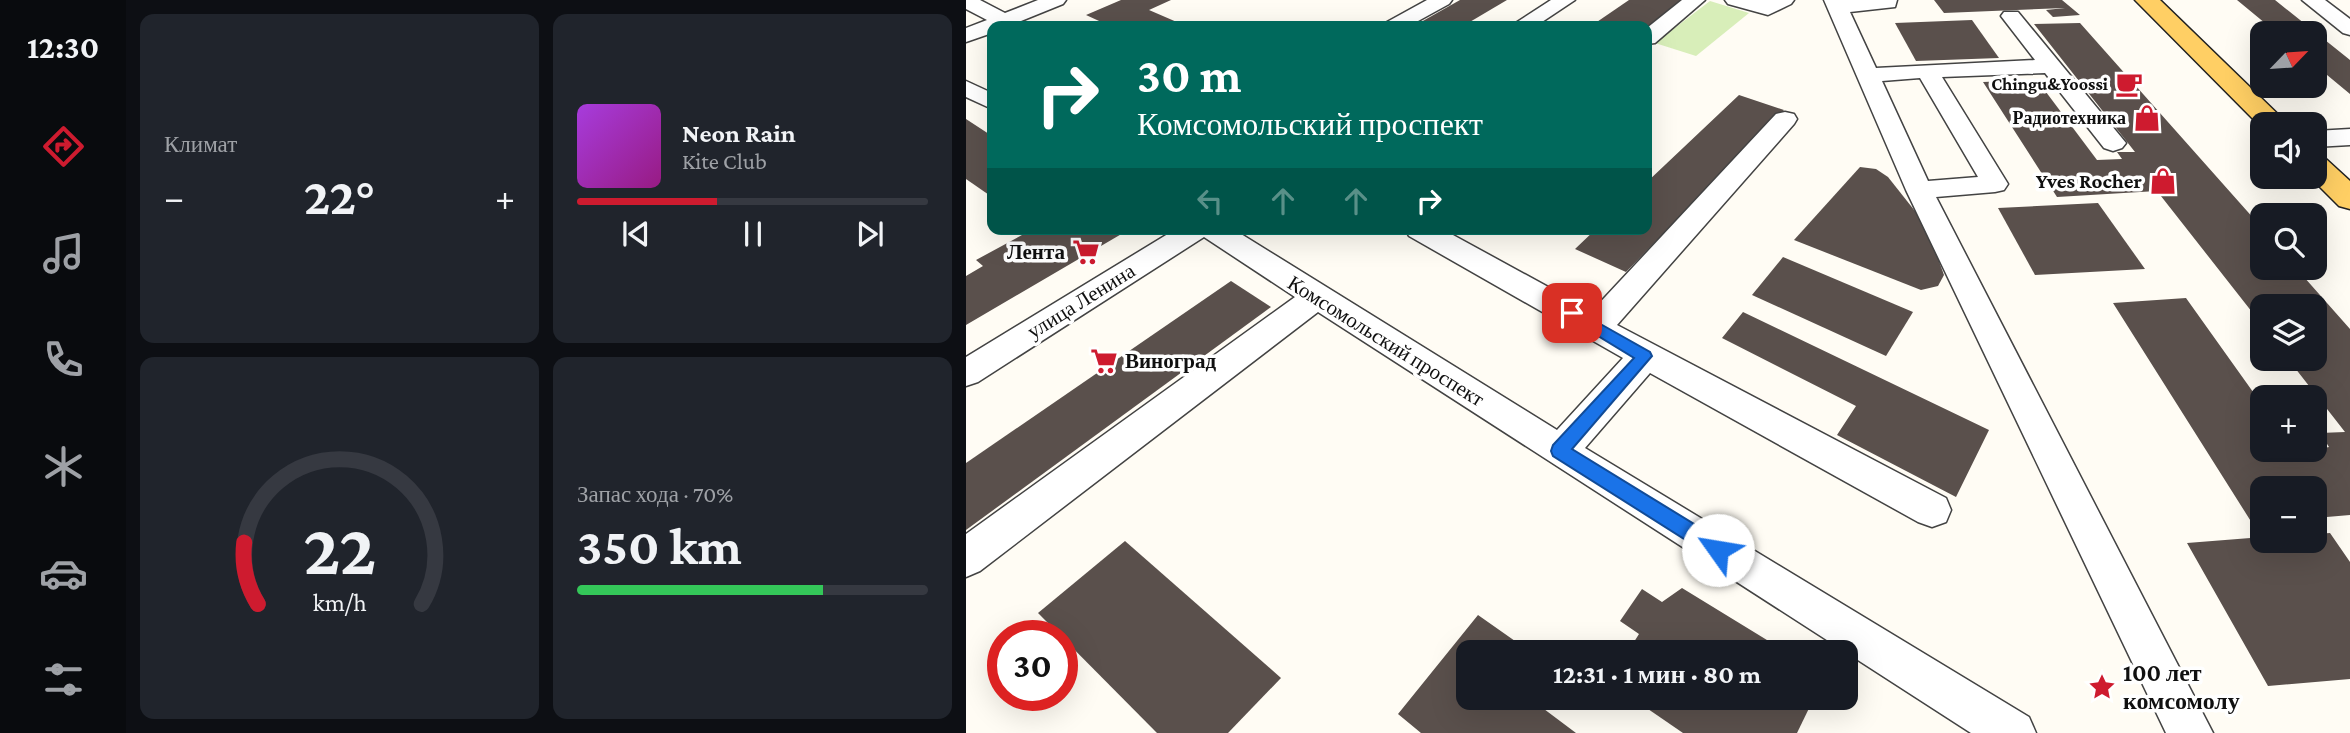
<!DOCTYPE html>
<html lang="ru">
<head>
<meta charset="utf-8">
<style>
  :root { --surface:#171b24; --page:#20242c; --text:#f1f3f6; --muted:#9ea1a6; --line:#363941; --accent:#ce1b2f }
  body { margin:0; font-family:"Crimson Pro",serif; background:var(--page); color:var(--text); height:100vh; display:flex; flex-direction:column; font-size:26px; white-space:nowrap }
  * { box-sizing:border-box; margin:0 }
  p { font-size:23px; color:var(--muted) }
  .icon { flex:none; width:38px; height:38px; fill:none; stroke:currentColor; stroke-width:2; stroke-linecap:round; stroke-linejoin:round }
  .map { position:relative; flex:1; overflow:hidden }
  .panel { display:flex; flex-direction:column; gap:14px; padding:14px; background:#0d0f14; width:840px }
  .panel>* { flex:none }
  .hud { position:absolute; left:21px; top:21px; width:665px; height:214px; border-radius:14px; box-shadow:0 7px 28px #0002; background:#00695c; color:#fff; overflow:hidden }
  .needle { width:46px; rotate:65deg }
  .fabs { position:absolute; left:1284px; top:21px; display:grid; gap:14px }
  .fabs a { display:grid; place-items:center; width:77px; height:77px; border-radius:14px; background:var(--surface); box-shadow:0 7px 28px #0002; font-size:35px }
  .speed { position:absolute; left:21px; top:620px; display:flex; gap:14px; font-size:35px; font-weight:700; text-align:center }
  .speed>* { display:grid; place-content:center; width:91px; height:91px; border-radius:50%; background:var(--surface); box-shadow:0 7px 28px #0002; line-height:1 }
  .speed .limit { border:10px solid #d22; background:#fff; color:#111 }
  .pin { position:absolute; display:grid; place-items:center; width:60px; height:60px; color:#fff; margin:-30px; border-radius:14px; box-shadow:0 4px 10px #0006 }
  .me { position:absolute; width:77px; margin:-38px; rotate:302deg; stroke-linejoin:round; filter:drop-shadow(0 0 5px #0008) }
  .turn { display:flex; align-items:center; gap:24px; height:147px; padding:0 35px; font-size:32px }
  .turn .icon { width:91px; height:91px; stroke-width:2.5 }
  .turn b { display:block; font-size:49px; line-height:60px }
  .lanes { display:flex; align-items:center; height:66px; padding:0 35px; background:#0003; justify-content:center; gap:35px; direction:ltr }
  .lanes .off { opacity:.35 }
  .big { font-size:52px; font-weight:700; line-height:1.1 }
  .panel .tile { flex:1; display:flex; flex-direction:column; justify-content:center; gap:10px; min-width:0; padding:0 24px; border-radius:14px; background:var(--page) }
  .panel .dial { align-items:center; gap:0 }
  .dial svg { height:182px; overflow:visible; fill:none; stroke:var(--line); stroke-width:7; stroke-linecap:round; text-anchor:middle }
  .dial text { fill:var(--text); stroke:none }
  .song { display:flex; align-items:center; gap:21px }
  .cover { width:84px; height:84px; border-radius:10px; background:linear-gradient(135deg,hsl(280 70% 55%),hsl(310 70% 35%)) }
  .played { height:7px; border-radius:4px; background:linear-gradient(90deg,var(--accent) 40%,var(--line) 40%) }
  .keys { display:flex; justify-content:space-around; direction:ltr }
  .heat { display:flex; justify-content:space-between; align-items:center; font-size:38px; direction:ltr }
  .charge { height:10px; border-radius:5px; background:linear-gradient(90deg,#34c759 70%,var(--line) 0) }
  .panel .tiles { flex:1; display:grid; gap:14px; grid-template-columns:repeat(2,1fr) }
  .trip { position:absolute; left:490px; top:640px; width:402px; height:70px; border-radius:14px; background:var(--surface); box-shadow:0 7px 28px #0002; font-weight:700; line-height:70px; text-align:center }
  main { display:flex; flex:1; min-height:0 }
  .menu { display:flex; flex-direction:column; width:126px; justify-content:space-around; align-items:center; background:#090b0e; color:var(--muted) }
  .menu .icon { width:49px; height:49px }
  .menu .on { color:var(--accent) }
  .menu b { font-size:32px; color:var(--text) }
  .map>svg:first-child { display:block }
  .green { fill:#d8eeb9 }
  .building { fill:#5a504c }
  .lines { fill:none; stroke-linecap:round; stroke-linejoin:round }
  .minor-casing { stroke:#434343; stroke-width:3 }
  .major-casing { stroke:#212121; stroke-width:3 }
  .minor { fill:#fff; fill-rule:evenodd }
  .major { fill:#ffcf64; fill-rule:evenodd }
  .route { fill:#1a73e8; stroke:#114b97; stroke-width:2 }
  .labels { text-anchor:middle; stroke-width:7; stroke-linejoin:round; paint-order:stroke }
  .far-poi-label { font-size:18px; font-weight:bold; fill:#101010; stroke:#fff; text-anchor:end }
  .poi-label { font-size:21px; font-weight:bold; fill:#101010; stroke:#fff; text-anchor:end }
  .street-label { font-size:21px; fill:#101010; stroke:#fff }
  .near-poi-label { font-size:24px; font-weight:bold; fill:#101010; stroke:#fff; text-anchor:start }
</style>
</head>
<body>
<main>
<nav class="menu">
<b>12:30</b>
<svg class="icon on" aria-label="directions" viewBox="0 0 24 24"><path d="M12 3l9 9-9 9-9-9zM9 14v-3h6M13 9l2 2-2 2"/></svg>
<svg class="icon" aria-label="music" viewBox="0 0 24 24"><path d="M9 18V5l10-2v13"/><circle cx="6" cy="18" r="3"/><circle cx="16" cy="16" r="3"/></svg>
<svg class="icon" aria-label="phone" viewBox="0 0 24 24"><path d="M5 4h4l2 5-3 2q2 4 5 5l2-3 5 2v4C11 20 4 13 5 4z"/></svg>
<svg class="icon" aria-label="climate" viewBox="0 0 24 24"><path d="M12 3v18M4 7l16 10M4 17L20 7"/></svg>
<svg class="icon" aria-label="car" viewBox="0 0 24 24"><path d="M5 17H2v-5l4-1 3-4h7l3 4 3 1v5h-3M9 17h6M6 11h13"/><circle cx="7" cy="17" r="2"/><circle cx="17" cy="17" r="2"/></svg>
<svg class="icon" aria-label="filters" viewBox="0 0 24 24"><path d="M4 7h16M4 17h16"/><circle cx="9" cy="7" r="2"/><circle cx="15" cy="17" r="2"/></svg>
</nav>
<section class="panel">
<div class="tiles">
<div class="tile"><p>Климат</p>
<div class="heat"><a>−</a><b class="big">22°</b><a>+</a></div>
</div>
<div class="tile">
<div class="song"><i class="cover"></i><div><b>Neon Rain</b><p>Kite Club</p></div></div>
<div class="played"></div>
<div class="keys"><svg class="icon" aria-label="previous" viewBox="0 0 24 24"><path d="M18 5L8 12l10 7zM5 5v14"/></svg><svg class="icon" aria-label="pause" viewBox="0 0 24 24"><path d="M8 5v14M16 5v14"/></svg><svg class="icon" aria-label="next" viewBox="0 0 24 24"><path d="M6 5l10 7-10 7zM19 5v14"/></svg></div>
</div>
<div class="tile dial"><svg viewBox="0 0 100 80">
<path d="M14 69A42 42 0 1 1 86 69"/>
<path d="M14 69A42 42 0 0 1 8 42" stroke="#ce1b2f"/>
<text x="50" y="56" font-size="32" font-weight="700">22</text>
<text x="50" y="72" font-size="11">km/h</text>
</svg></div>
<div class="tile"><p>Запас хода · 70%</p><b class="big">350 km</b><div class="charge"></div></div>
</div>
</section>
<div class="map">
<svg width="1384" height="733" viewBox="0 0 1384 733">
  <rect width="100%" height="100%" fill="#fffcf4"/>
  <path class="green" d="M744,1l39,12 -53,43 -41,-13z"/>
  <g class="building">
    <path d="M155,0h50l-22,10 37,16h-76l-24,-11z"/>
    <path d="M494,0h47l-44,26h-49z"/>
    <path d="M663,0h55l-37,28 -56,-2z"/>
    <path d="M968,0h128l18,15 -27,2 -7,-7 19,-2 -121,5z"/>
    <path d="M1271,0h38l75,60v34l-35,-29v-32h-38z"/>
    <path d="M1006,20l27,38 -83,3 -21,-38z"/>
    <path d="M1114,23l183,206v39h33l54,61v186l-35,3v-30h-52v34l-11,1 -139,-220 73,-5 77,108v44h52l14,-3 -9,-14 25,-1 -57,-73h27v-53h-52v20l-106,-135 -100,6 -74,-115 54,-2 60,80 25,-1 -5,-7h18l-101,-128z"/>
    <path d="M773,95l45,15 -158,162 -51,-23 21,-20h51v-47z"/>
    <path d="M0,119l26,17v61l-26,-18z"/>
    <path d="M894,167l16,2 12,8 38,48 18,50 -6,11 -17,4 -127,-50z"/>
    <path d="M1132,203l47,66 -110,6 -37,-67z"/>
    <path d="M67,229h97l-164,96v-49l17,-10 -7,-6z"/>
    <path d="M817,257l130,55 -27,44 -134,-61z"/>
    <path d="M265,281l40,26 -305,223v-67z"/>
    <path d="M777,312l246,118 -33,67 -119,-62 19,-29 -134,-68z"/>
    <path d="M1364,533l20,29v117l-82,7 -81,-143 76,-6v4h52v-7z"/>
    <path d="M159,541l156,137 -53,55h-71l-119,-120z"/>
    <path d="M716,588l106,65h-161l12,-19 -19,-13 22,-32 20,13z"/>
    <path d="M512,615l54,38h-64v45h78l-6,8 36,27h-155l-23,-19z"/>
    <path d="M666,698h182l-17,35h-114z"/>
  </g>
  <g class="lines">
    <defs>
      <g id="minor">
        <path d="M0,0h14l25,13 33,-13h28l-3,4 -42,17 3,5h-32v7l-26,9v-14l21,-8 -21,-11z"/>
        <path d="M461,0h25l-3,4 -40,22h-26l4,-4z"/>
        <path d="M585,0h24l-39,26h-25z"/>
        <path d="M716,0h23l-50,43 -8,1v-16z"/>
        <path d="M759,0h69l-3,4 -23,11 -40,-11z"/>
        <path d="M858,0h73l-2,7 -45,5 26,56 159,-8 -34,-44 3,-4h14l108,131 -4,5 -9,3 -9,-3 -59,-75 -103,4 66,107 -4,6 -9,2 -59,5 277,536h-47l-260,-543zM954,78l58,99 -50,4 -46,-100z"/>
        <path d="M1336,0h23l25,19v16l-7,-2z"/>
        <path d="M0,81l26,12v16l-26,-12z"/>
        <path d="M819,112l9,2 3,5 -3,5 -177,201 329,173 5,12 -5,12 -14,5 -14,-5 -268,-149 -65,75 444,269 7,16h-65l-653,-421 -338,259 -14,6v-43l329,-237 -91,-60 -226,145 -12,4v-29l210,-128h57l324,201 66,-72 -214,-122 -4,-7h37l150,82 184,-197z"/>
        <path d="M1384,129v16l-35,2v-16z"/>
      </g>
      <g id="major">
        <path d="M1169,0h25l128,124h-25v5z"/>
        <path d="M1349,156l11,3 24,22v28l-11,-3 -29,-29h5z"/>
      </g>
    </defs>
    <use href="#minor" class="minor-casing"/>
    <use href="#major" class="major-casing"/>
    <use href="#minor" class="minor"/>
    <use href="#major" class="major"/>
  </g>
  <path class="route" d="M606,308l78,44 2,4 -80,93 153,94 3,7 -3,6 -7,2 -7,-2 -158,-100 -2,-5 2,-6 81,-87 -67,-41 -2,-4 2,-3z"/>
  <defs>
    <symbol id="cafe-bare" viewBox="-9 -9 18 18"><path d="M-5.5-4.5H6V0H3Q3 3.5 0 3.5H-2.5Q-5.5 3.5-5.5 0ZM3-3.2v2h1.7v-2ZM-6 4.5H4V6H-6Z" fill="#ce1b2f" stroke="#fff" stroke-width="2.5" paint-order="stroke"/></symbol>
    <symbol id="shop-bare" viewBox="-9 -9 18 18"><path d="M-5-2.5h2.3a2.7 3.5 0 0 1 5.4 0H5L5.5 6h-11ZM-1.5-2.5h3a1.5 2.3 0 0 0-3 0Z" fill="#ce1b2f" stroke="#fff" stroke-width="2.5" paint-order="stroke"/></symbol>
    <symbol id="supermarket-bare" viewBox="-9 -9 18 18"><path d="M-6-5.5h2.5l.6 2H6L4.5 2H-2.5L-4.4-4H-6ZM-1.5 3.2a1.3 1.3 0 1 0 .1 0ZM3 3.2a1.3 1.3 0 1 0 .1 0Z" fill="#ce1b2f" stroke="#fff" stroke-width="2.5" paint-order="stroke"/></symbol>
    <symbol id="sight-bare" viewBox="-9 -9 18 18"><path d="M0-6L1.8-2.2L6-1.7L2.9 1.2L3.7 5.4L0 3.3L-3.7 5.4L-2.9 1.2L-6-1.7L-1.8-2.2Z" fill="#ce1b2f" stroke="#fff" stroke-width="2.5" paint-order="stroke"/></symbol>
  </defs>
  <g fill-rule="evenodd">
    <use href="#cafe-bare" x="1144" y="65" width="38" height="38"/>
    <use href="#shop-bare" x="1162" y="99" width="38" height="38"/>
    <use href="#shop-bare" x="1178" y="162" width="38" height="38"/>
    <use href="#supermarket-bare" x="101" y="233" width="38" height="38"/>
    <use href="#supermarket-bare" x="119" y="342" width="38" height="38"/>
    <use href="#sight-bare" x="1117" y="668" width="38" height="38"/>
  </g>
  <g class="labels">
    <g class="far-poi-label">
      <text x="1142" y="90">Chingu&amp;Yoossi</text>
      <text x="1160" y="124">Радиотехника</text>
    </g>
    <g class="poi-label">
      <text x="1176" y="188">Yves Rocher</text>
      <text x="99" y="259">Лента</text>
      <text x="159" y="368" text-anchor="start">Виноград</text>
    </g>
    <g class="street-label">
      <text transform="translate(115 301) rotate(-32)" y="7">улица Ленина</text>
      <text transform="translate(420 341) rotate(32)" y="7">Комсомольский проспект</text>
    </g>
    <g class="near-poi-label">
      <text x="1157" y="681">100 лет<tspan x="1157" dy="28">комсомолу</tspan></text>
    </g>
  </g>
</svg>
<div class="fabs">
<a><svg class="needle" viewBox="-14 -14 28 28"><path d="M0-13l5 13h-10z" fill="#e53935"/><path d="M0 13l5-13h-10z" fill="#9ea1a6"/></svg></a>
<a><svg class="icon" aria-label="sound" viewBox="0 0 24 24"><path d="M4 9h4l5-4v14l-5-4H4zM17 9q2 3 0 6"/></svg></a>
<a><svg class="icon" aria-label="search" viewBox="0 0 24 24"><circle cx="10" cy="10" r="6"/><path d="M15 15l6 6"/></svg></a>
<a><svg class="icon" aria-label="layers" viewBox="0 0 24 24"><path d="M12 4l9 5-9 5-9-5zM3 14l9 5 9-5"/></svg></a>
<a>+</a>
<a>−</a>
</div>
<div class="speed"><div class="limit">30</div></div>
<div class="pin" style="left:606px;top:313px;background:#d93025"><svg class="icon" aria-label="arrive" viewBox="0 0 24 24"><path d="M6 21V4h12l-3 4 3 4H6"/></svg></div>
<svg class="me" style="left:752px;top:550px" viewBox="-20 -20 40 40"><circle r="19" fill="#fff"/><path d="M0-13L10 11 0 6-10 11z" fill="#1a73e8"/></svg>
<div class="trip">12:31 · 1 мин · 80 m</div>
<div class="hud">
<div class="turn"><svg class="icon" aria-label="right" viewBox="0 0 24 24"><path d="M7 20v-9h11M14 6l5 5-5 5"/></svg><div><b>30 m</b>Комсомольский проспект</div></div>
<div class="lanes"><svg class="icon off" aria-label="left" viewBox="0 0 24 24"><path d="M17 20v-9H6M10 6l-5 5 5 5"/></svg><svg class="icon off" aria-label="ahead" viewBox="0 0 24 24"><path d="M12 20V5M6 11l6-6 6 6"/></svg><svg class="icon off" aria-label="ahead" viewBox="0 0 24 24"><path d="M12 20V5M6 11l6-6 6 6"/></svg><svg class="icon" aria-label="right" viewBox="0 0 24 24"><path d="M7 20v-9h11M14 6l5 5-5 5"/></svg></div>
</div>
</div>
</main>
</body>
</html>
